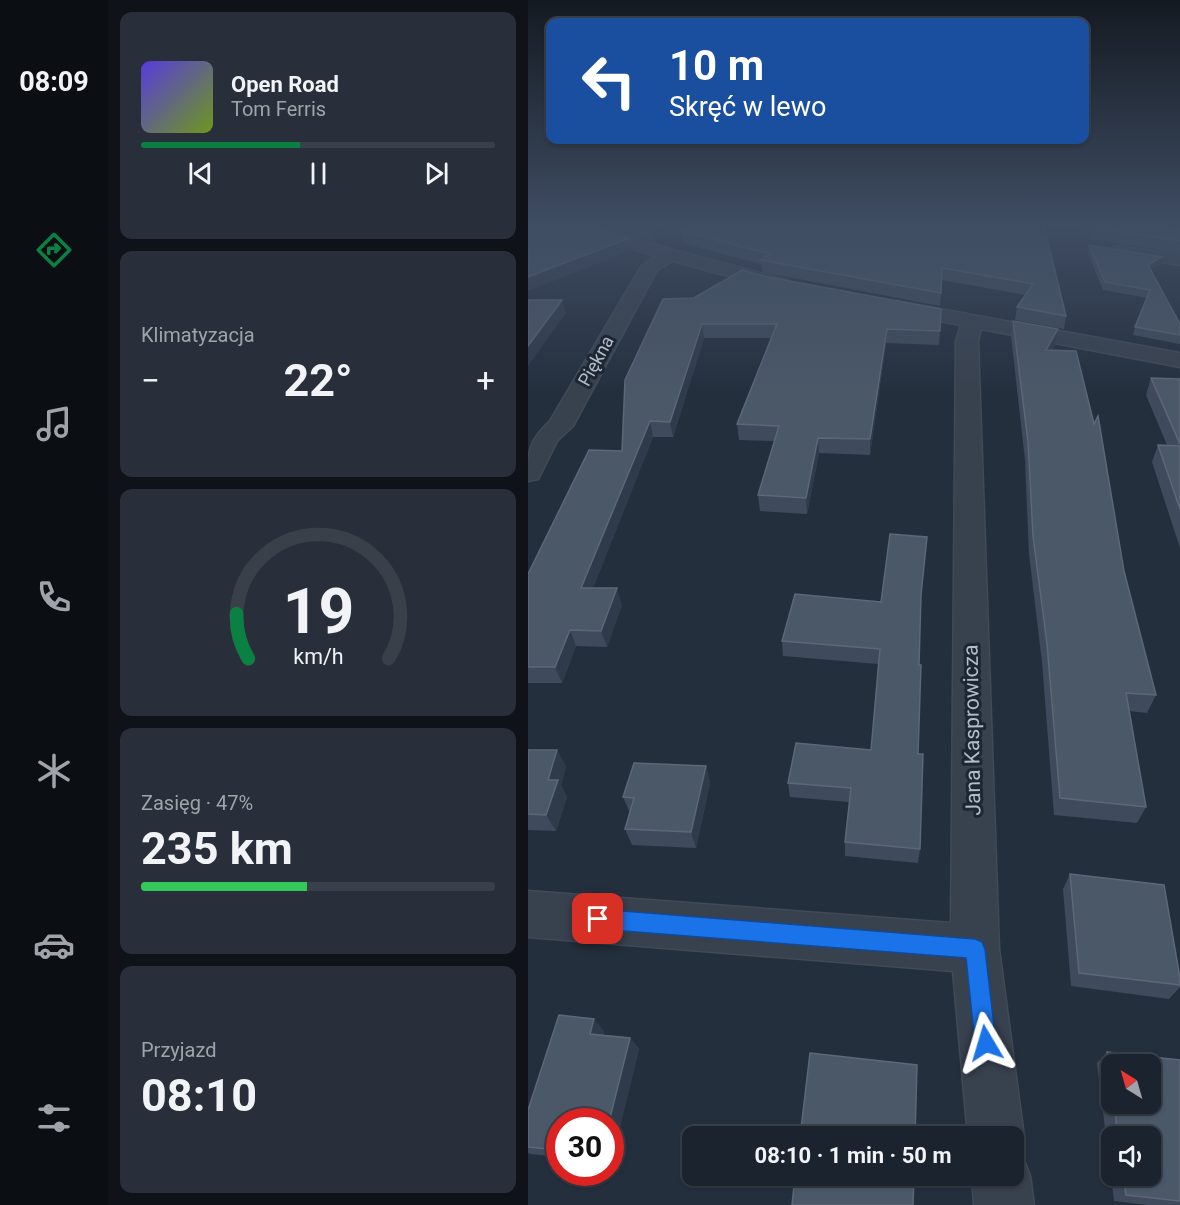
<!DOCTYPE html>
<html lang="pl">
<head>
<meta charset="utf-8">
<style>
  :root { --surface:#1b232e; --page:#282f3a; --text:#f1f3f6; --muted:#a0a4aa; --line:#39404a; --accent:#0b8043 }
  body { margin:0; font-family:Roboto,sans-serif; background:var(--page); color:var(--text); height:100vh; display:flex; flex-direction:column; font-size:22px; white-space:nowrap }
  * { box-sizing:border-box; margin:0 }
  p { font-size:20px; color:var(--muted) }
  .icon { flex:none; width:33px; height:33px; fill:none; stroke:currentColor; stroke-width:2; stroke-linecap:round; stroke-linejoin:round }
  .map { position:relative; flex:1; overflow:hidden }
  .panel { display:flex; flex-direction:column; gap:12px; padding:12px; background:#0f1319; width:420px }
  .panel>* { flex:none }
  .top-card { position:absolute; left:18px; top:18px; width:543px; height:126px; border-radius:12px; box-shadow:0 2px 4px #0004,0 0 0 2px var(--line); background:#1a4fa0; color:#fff; overflow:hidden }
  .needle { width:39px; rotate:323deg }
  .controls { position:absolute; left:573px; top:1054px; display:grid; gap:12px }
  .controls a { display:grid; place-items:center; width:60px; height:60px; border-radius:12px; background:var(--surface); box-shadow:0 2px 4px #0004,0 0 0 2px var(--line); font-size:30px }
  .speed { position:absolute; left:18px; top:1108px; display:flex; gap:12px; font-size:30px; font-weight:700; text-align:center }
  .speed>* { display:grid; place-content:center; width:78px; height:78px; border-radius:50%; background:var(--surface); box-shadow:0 2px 4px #0004,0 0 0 2px var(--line); line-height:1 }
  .speed .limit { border:9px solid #d22; background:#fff; color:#111 }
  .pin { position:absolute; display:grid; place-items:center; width:51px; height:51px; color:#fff; margin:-26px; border-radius:12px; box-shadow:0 3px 9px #0006 }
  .me { position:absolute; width:66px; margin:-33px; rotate:353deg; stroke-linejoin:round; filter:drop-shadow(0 0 4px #0008) }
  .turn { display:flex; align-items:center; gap:21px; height:126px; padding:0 24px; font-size:27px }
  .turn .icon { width:78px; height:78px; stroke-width:2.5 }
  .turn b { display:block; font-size:42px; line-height:51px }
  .big { font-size:45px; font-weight:700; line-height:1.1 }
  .panel .card { flex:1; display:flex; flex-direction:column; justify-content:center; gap:9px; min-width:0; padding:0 21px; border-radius:12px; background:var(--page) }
  .panel .dial { align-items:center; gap:0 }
  .dial svg { height:156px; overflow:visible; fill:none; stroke:var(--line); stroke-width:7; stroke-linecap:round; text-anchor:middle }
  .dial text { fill:var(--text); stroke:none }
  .song { display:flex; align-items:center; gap:18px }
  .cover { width:72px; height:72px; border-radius:9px; background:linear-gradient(135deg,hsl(250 70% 55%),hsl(80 70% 35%)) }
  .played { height:6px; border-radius:3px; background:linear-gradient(90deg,var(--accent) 45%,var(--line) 45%) }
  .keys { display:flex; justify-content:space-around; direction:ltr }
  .heat { display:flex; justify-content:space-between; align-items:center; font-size:33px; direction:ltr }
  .charge { height:9px; border-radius:4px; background:linear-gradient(90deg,#34c759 47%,var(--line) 0) }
  .trip { position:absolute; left:154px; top:1126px; width:342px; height:60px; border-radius:12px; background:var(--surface); box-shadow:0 2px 4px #0004,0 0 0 2px var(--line); font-weight:700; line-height:60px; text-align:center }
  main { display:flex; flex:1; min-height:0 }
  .tabs { display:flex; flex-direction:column; width:108px; justify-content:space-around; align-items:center; background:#0b0e12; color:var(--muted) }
  .tabs .icon { width:42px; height:42px }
  .tabs .on { color:var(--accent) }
  .tabs b { font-size:27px; color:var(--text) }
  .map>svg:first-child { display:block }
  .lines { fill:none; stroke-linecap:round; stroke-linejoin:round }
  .minor-casing { stroke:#414a57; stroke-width:3 }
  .minor { fill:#38414e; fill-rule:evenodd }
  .wall { fill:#3f4b5c; fill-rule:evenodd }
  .shaded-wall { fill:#2f3b4b }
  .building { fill:#4b5868; stroke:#5c6777; stroke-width:1.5 }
  .route { fill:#1a73e8; stroke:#114b97; stroke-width:1.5 }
  .labels { text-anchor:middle; stroke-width:6; stroke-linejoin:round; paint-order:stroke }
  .far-street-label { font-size:18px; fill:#b4bcc9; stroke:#1d2633 }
  .street-label { font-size:21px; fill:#b4bcc9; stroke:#1d2633 }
</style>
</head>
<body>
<main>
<nav class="tabs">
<b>08:09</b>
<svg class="icon on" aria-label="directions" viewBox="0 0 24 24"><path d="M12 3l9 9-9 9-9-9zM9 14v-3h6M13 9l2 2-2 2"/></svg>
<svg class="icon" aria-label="music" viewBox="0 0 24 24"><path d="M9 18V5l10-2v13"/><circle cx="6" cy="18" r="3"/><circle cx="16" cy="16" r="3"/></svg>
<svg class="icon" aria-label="phone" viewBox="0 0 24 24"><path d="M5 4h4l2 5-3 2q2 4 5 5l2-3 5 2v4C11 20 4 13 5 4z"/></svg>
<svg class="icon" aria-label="climate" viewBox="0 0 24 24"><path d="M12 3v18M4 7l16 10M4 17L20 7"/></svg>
<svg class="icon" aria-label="car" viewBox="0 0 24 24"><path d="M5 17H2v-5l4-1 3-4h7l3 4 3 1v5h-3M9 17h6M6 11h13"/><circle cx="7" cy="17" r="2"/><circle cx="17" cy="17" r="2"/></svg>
<svg class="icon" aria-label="filters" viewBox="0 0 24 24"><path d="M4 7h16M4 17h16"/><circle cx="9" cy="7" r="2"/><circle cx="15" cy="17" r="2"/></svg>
</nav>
<section class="panel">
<div class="card">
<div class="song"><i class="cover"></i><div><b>Open Road</b><p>Tom Ferris</p></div></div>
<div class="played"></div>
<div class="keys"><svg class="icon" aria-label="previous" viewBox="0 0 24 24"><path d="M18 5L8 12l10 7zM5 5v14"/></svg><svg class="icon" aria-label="pause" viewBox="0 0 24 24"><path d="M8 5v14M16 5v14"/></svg><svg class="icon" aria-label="next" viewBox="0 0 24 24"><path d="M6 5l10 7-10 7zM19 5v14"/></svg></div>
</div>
<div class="card"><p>Klimatyzacja</p>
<div class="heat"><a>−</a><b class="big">22°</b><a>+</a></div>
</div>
<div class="card dial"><svg viewBox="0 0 100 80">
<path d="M14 69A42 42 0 1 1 86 69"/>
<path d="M14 69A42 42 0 0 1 8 46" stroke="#0b8043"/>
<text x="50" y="56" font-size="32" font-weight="700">19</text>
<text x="50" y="72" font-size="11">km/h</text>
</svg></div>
<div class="card"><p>Zasięg · 47%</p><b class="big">235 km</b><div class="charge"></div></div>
<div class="card"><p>Przyjazd</p><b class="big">08:10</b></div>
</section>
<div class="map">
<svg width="652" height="1205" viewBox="0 0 652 1205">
  <rect width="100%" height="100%" fill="#242f3e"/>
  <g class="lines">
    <defs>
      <g id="minor">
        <path d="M37,225h26l86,26 110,29 2,4 -2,4 -7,2 -107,-29 -16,9 -84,156 -16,15 -19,38 -10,2c0,-29 0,-40 22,-60l91,-154 15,-11 -89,-28z"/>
        <path d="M590,246l62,9v10l-68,-10 -3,-4 3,-4z"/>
        <path d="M368,301l284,52v14l-199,-38 -3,12 21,608 25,188 -6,17 4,1 8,21 4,29h-60l-2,-29h42v-39h-46l-15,-166 -425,-34v-46l423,32 5,-582 5,-16 -72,-14 -3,-4 3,-4z"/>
      </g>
    </defs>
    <use href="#minor" class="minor-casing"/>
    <use href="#minor" class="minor"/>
  </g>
  <g class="wall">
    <path d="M73,225h443l22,91 -2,13 -49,-9 2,-13 8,-12 -83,-15 -2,26 -178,-34 -1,-8 -78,-21 -2,-12 1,-1 -28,11z"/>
    <path d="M548,225h73l31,5v23l-90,-14 -7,2z"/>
    <path d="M561,245l71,19 -10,6 30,65v9l-47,-9 2,-8 12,-29 -44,-8 -15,-37z"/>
    <path d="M135,299l277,32 -1,14 -53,-2 -16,112 -51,-2 -12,61 -47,-3 -2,-16 17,-54 -36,-1 -2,-16 34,-86h-67l-31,99h-20l-60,151 29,17 -15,42 -31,-1 -14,37h-34v-109l94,-123z"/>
    <path d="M485,321l42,24 -3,5 72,221 32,124 -9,18 -17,-2 16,96 -9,16 -83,-8 -12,-153 -13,-108 -4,-94 -14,-124z"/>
    <path d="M623,378l29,1v169l-28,-86 6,-17h9l-21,-50z"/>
    <path d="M393,597l-2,68 -1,89 2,95 -2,14 -73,-7v-14l4,-40 -59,-5 -2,-14 83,-33 7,-86 -95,-8 -1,-15 99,-39z"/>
    <path d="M0,750h29l9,17 -5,18 6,12 -11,34 -28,-1z"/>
    <path d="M178,766l4,17 -14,65 -64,-3 -7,-16 5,-16 -7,-16z"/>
    <path d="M542,874l110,104v9l-11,12 -98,-13 -8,-97z"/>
    <path d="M76,1031l-1,4 27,3 9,11 -26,106 -3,-1v-32h-50v35l-29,-3 -3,-1v-43z"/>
    <path d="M579,1052l73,8v145h-32l-34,-4 -17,-138zM584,1065l38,39h-38zM584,1137h38v39h-38z"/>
  </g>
  <g class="shaded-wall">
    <path d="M134,225h28v1l-36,15 -2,-12z"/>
    <path d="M565,228l-3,11 -7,2 2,-11z"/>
    <path d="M102,238l2,12 -104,41v-14z"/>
    <path d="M634,257l-2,7 -14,9 2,-8z"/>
    <path d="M34,300l4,13 -38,53v-20z"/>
    <path d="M174,324l2,14 -31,99 -3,-15z"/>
    <path d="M359,329l-1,14 -16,112v-16z"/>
    <path d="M530,329l-3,16 -12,21 3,-16z"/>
    <path d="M122,421l3,16 -66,167 -6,-16z"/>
    <path d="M290,438l1,15 -12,61 -1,-16z"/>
    <path d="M89,588l5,17 -15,42 -6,-16z"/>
    <path d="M42,630l6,16 -14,37 -7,-16z"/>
    <path d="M29,750l9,17 -5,18 6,12 -11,34 -10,-16 2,-35z"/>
    <path d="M178,766l4,17 -14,65 -5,-16z"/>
    <path d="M66,1019l10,12 -4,15 -10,-12z"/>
    <path d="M102,1038l9,11 -26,106 -3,-2v-31h-1z"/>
    <path d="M32,1142v10l-4,-2z"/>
  </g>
  <g class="building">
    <path d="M0,225h58l44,13 -102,39z"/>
    <path d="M110,225h24l-10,4z"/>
    <path d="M156,225h360l22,91 -49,-9 16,-23 -91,-16 -1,25 -180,-33 9,-6 -89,-23z"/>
    <path d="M555,225h66l31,5v11l-87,-13 -8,2z"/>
    <path d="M561,245l73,12 -14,8 32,59v11l-45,-8 15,-37 -45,-8z"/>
    <path d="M214,270l26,7 173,32 -1,22 -53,-2 -17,110 -52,-1 -12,60 -48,-3 21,-69 -42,-2 40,-100h-75l-32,98 -20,-1 -69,167h36l-16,43 -31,-1 -15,37h-27v-93l61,-124 33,1 3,-71 38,-81 31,-1z"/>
    <path d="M0,300h34l-34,46z"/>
    <path d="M485,321l45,8 -12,21 30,1 18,73 4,-8 26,155 32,124 -30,-2 20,114 -86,-9 -13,-154 -14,-108 -5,-94z"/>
    <path d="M623,378l29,1v65z"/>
    <path d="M630,445l22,1v63z"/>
    <path d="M362,534l37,3 -6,58 -2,70h2l-3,89h5l-3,95 -75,-7 6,-54 -63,-5 8,-40 75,7 9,-101 -98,-8 13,-47 86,8z"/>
    <path d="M0,750h29l-9,30h10l-12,35 -18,-1z"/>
    <path d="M106,763l72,3 -15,66 -66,-3 9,-31 -11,-1z"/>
    <path d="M542,874l94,11 16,93v7l-101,-12z"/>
    <path d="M31,1015l35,4 -4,15 40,4 -21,84h-49v20l-4,8 -28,-3v-37z"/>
    <path d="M579,1052l73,8v141l-54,-6 -3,-19h27v-39h-32l-4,-33h36v-39h-38v21z"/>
    <path d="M282,1053l107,12 -2,72h-115z"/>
    <path d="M267,1176h119l-1,29h-121z"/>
  </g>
  <linearGradient id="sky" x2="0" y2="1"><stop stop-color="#141a22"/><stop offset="0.57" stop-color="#3f4d63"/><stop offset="1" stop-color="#3f4d63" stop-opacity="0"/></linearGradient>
  <rect width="652" height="394" fill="url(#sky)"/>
  <path class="route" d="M70,909l377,30 7,3 3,7 11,94 -3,8 -7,3 -8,-3 -3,-8 -9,-85 -368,-29 -6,-3 -3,-7 3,-7z"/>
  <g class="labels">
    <g class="far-street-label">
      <text transform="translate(68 361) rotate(-61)" y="6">Piękna</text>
    </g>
    <g class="street-label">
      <text transform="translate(444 730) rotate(-91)" y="7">Jana Kasprowicza</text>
    </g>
  </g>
</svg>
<div class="controls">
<a><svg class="needle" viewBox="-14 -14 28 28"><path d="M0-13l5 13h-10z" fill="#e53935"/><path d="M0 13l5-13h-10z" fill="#a0a4aa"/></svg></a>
<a><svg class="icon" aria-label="sound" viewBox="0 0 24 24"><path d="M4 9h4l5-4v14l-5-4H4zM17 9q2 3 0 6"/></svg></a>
</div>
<div class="speed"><div class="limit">30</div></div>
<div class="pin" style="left:70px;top:919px;background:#d93025"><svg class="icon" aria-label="arrive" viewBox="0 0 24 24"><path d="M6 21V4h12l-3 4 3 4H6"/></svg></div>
<svg class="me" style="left:458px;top:1043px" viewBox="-20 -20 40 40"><path d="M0-17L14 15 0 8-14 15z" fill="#1a73e8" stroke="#fff" stroke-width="4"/></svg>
<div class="trip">08:10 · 1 min · 50 m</div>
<div class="top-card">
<div class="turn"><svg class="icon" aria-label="left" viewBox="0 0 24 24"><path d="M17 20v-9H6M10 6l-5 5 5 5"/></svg><div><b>10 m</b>Skręć w lewo</div></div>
</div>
</div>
</main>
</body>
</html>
